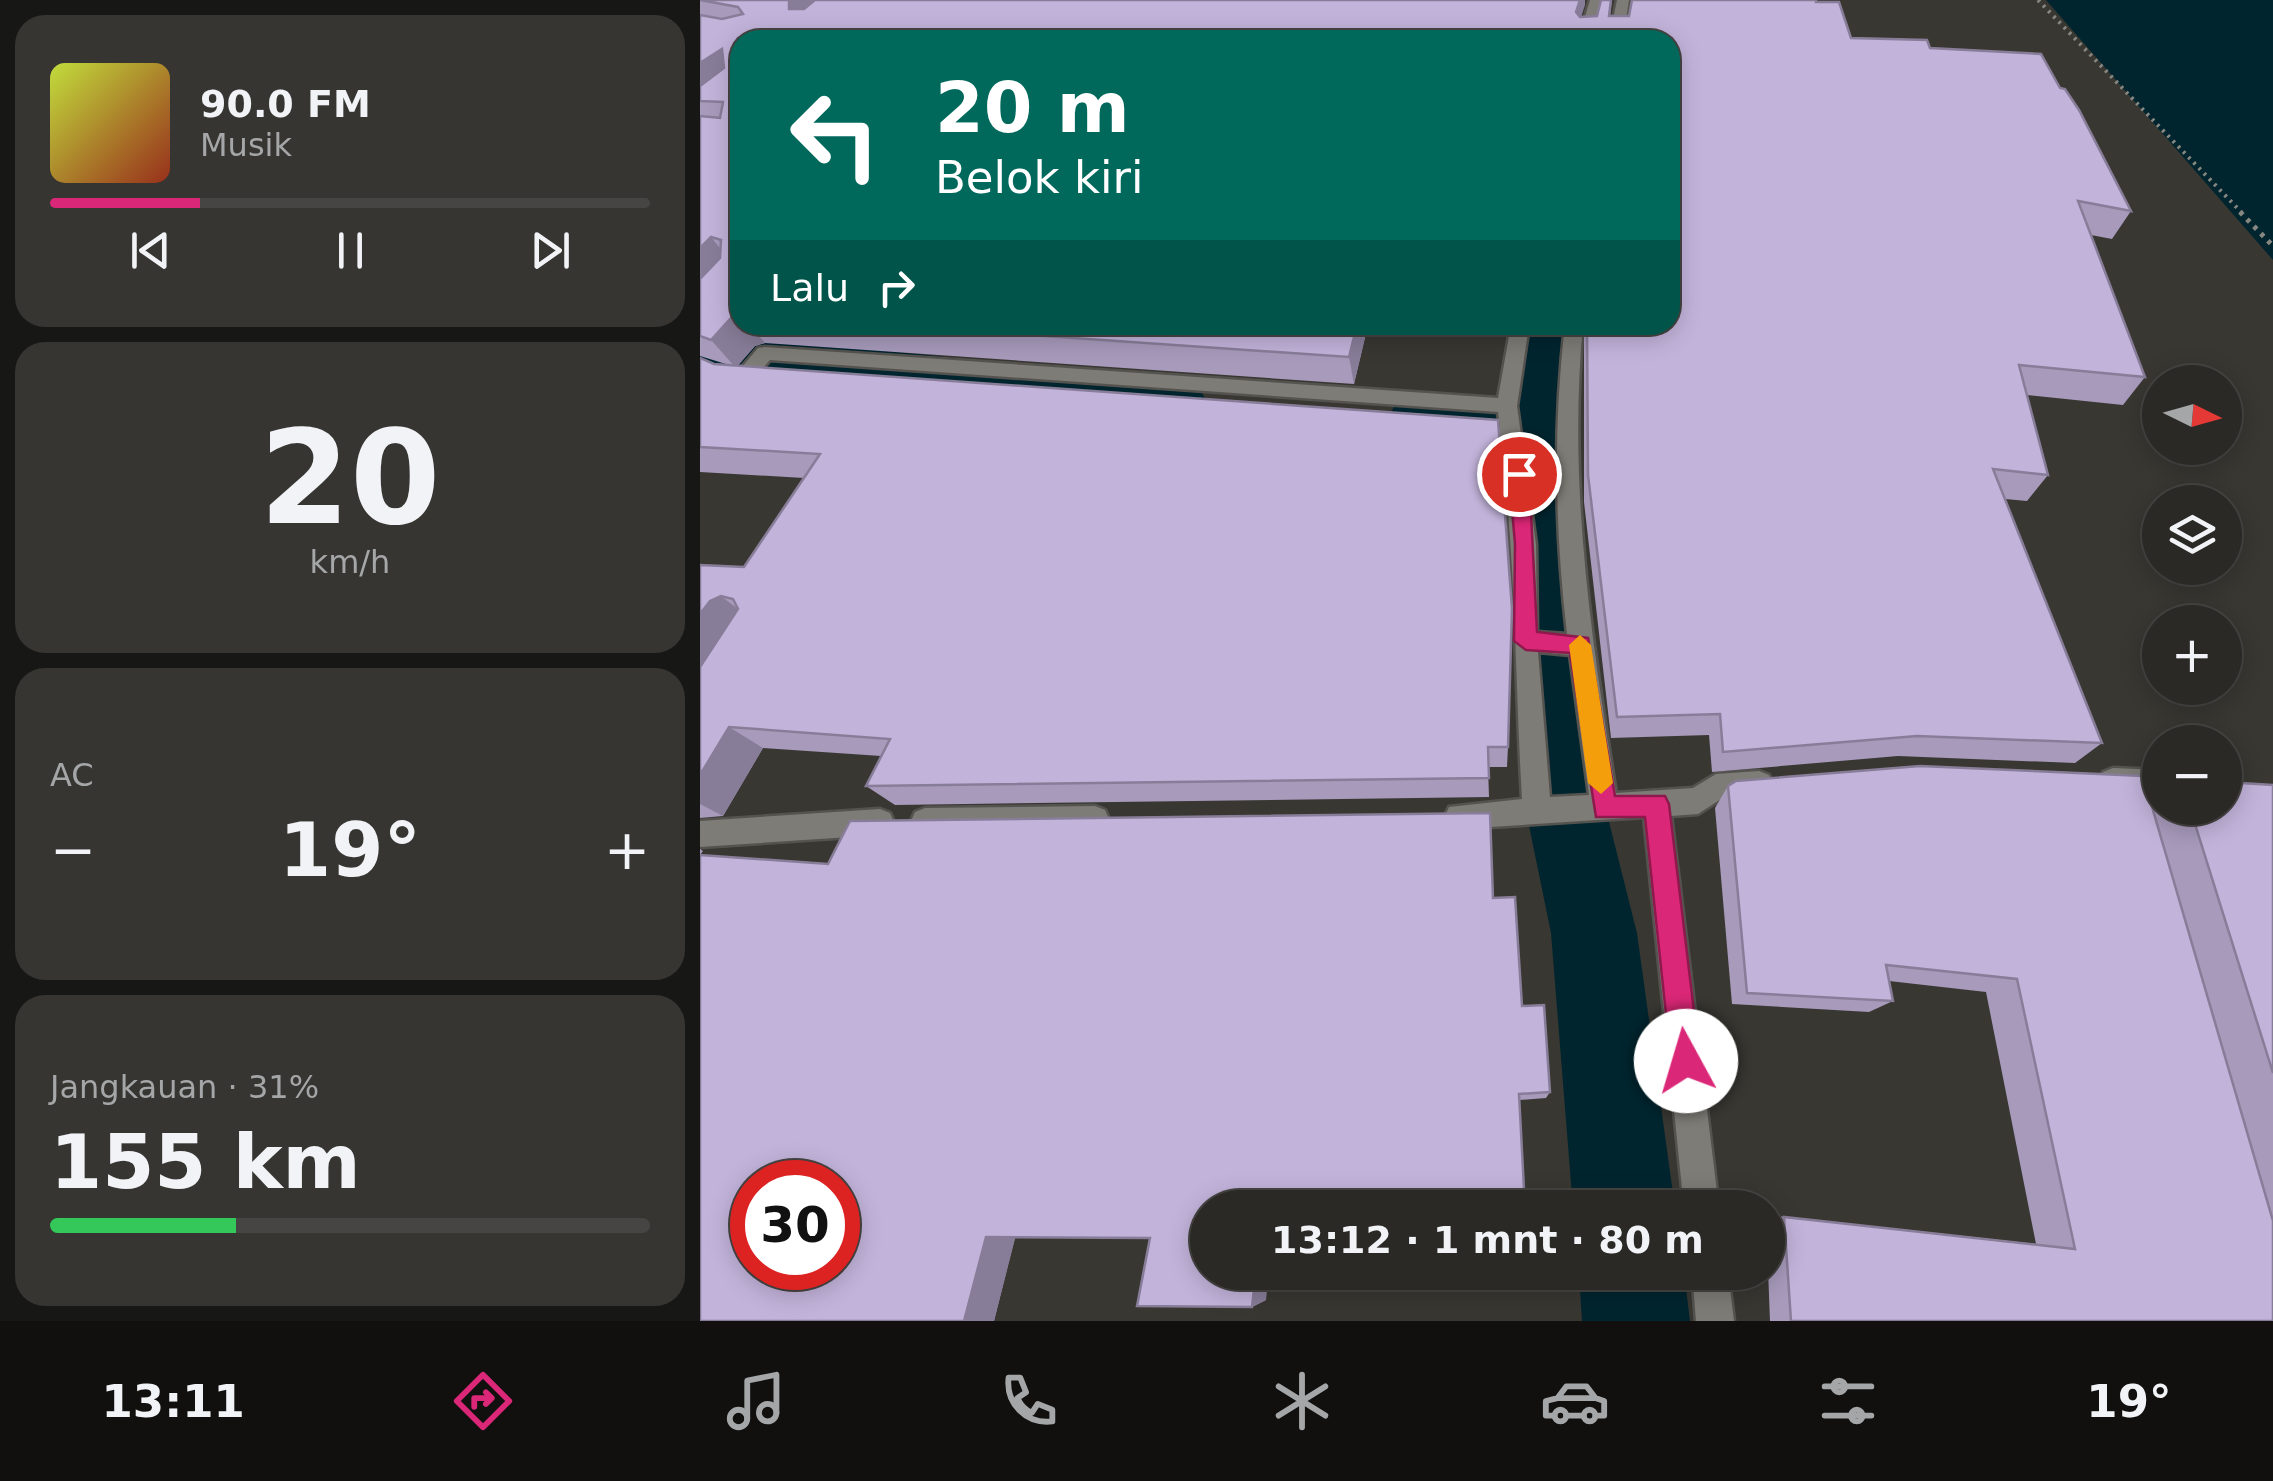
<!DOCTYPE html>
<html lang="id">
<head>
<meta charset="utf-8">
<style>
  :root { --surface:#2a2926; --page:#363532; --text:#f1f3f6; --muted:#a5a6a7; --line:#464543; --accent:#db2777 }
  body { margin:0; font-family:"DejaVu Sans",sans-serif; background:var(--page); color:var(--text); height:100vh; display:flex; flex-direction:column; font-size:38px; white-space:nowrap }
  * { box-sizing:border-box; margin:0 }
  p { font-size:32px; color:var(--muted) }
  .icon { flex:none; width:55px; height:55px; fill:none; stroke:currentColor; stroke-width:2; stroke-linecap:round; stroke-linejoin:round }
  .map { position:relative; flex:1; overflow:hidden }
  .drawer { display:flex; flex-direction:column; gap:15px; padding:15px; background:#171715; width:700px }
  .drawer>* { flex:none }
  .guide { position:absolute; left:30px; top:30px; width:950px; height:305px; border-radius:30px; box-shadow:0 5px 25px #0003,0 0 0 2px var(--line); background:#00695c; color:#fff; overflow:hidden }
  .needle { width:65px; rotate:95deg }
  .buttons { position:absolute; left:1442px; top:365px; display:grid; gap:20px }
  .buttons a { display:grid; place-items:center; width:100px; height:100px; border-radius:50%; background:var(--surface); box-shadow:0 5px 25px #0003,0 0 0 2px var(--line); font-size:50px }
  .speed { position:absolute; left:30px; top:1160px; display:flex; gap:20px; font-size:50px; font-weight:700; text-align:center }
  .speed>* { display:grid; place-content:center; width:130px; height:130px; border-radius:50%; background:var(--surface); box-shadow:0 5px 25px #0003,0 0 0 2px var(--line); line-height:1 }
  .speed .limit { border:15px solid #d22; background:#fff; color:#111 }
  .pin { position:absolute; display:grid; place-items:center; width:85px; height:85px; color:#fff; margin:-42px; border:5px solid #fff; border-radius:50%; box-shadow:0 2px 10px #0007 }
  .me { position:absolute; width:110px; margin:-55px; rotate:354deg; stroke-linejoin:round; filter:drop-shadow(0 0 8px #0008) }
  .turn { display:flex; align-items:center; gap:35px; height:210px; padding:0 40px; font-size:45px }
  .turn .icon { width:130px; height:130px; stroke-width:2.5 }
  .turn b { display:block; font-size:70px; line-height:85px }
  .then { display:flex; align-items:center; height:95px; padding:0 40px; background:#0003; gap:20px; font-size:38px }
  .big { font-size:75px; font-weight:700; line-height:1.1 }
  .drawer .card { flex:1; display:flex; flex-direction:column; justify-content:center; gap:15px; min-width:0; padding:0 35px; border-radius:30px; background:var(--page) }
  .drawer .dial { align-items:center; gap:0 }
  .dial b { font-size:130px; line-height:1 }
  .song { display:flex; align-items:center; gap:30px }
  .cover { width:120px; height:120px; border-radius:15px; background:linear-gradient(135deg,hsl(70 70% 55%),hsl(10 70% 35%)) }
  .played { height:10px; border-radius:5px; background:linear-gradient(90deg,var(--accent) 25%,var(--line) 25%) }
  .keys { display:flex; justify-content:space-around; direction:ltr }
  .heat { display:flex; justify-content:space-between; align-items:center; font-size:55px; direction:ltr }
  .charge { height:15px; border-radius:8px; background:linear-gradient(90deg,#34c759 31%,var(--line) 0) }
  .trip { position:absolute; left:490px; top:1190px; width:595px; height:100px; border-radius:50px; background:var(--surface); box-shadow:0 5px 25px #0003,0 0 0 2px var(--line); font-weight:700; line-height:100px; text-align:center }
  .menu { display:flex; height:160px; justify-content:space-around; align-items:center; background:#11100f; color:var(--muted) }
  .menu .icon { width:70px; height:70px }
  .menu .active { color:var(--accent) }
  .menu b { font-size:45px; color:var(--text) }
  main { display:flex; flex:1; min-height:0 }
  .map>svg:first-child { display:block }
  .water { fill:#00252f }
  .lines { fill:none; stroke-linecap:round; stroke-linejoin:round }
  .canal { fill:#00252f; fill-rule:evenodd }
  .street-casing { stroke:#55534f; stroke-width:5 }
  .path-far1 { stroke:#878782; stroke-width:4; stroke-dasharray:2.5 5; stroke-linecap:butt }
  .path { stroke:#878782; stroke-width:5; stroke-dasharray:4 6; stroke-linecap:butt }
  .street { fill:#7d7c76; fill-rule:evenodd }
  .wall { fill:#a79abb }
  .shaded-wall { fill:#887d99 }
  .building { fill:#c2b3da; stroke:#887d99; stroke-width:2.5; fill-rule:evenodd }
  .route { fill:#db2777; stroke:#8e194d; stroke-width:2.5 }
  .slow { fill:#f59e0b }
</style>
</head>
<body>
<main>
<section class="drawer">
<div class="card">
<div class="song"><i class="cover"></i><div><b>90.0 FM</b><p>Musik</p></div></div>
<div class="played"></div>
<div class="keys"><svg class="icon" aria-label="previous" viewBox="0 0 24 24"><path d="M18 5L8 12l10 7zM5 5v14"/></svg><svg class="icon" aria-label="pause" viewBox="0 0 24 24"><path d="M8 5v14M16 5v14"/></svg><svg class="icon" aria-label="next" viewBox="0 0 24 24"><path d="M6 5l10 7-10 7zM19 5v14"/></svg></div>
</div>
<div class="card dial"><b>20</b><p>km/h</p></div>
<div class="card"><p>AC</p>
<div class="heat"><a>−</a><b class="big">19°</b><a>+</a></div>
</div>
<div class="card"><p>Jangkauan · 31%</p><b class="big">155 km</b><div class="charge"></div></div>
</section>
<div class="map">
<svg width="1573" height="1321" viewBox="0 0 1573 1321">
  <rect width="100%" height="100%" fill="#383732"/>
  <path class="water" d="M1346,0h227v260z"/>
  <g class="lines">
    <g class="canal">
      <path d="M40,273v49l-8,10 4,4 441,44 21,6 8,14 -8,14 -21,6 -477,-54v-66l21,-23z"/>
      <path d="M819,325h54l-12,98 44,383 32,127 38,275h-102l-22,-275 -26,-127 -23,-364 -84,-4 -21,-6 -9,-15 9,-15 21,-6 87,5z"/>
      <path d="M879,1272h105l6,49h-108z"/>
    </g>
    <defs>
      <g id="street">
        <path d="M890,0h12l-10,40h-14z"/>
        <path d="M917,0h12l-6,40h-14z"/>
        <path d="M811,325h18l-12,81 19,138 1,88 30,2c-12,-104 -14,-205 -2,-309h18c-15,159 8,312 33,468l77,-5 23,-14 43,-3 10,4 4,9 -4,9 -48,6 -23,15 -27,2 48,392h-35l-40,-391 -185,12 -10,-4 -4,-9 4,-9 73,-8c-7,-119 -6,-238 -21,-356l-37,-1 -10,-7 10,-7h36l-2,-16 -728,-52 -23,26h-14l-3,-5 28,-33 7,-1 733,51zM838,652l32,3 19,140 -39,2z"/>
        <path d="M1413,768l47,2v26l-57,-6 -4,-9 4,-9z"/>
        <path d="M395,806l10,4 4,9 -4,9 -10,4 -170,2 -10,-4 -4,-9 4,-9 10,-4z"/>
        <path d="M180,809l10,4 4,9 -4,9 -10,4 -180,12v-26z"/>
        <path d="M992,1272h36l6,49h-38z"/>
      </g>
    </defs>
    <use href="#street" class="street-casing"/>
    <path class="path-far1" d="M1338,0l205,214"/>
    <path class="path" d="M1540,212l33,34"/>
    <use href="#street" class="street"/>
  </g>
  <g class="wall">
    <path d="M0,0h885l-4,17 16,-1 4,-16h11l-2,16 241,22 79,10 130,40 71,123 -19,28 -21,-4 54,142 -22,28 -96,-10 21,80 -21,26 -22,-2 97,244 -27,20 -177,-7 -186,16 -3,-37 -98,3 -27,-236v-177h86v-285h-930v285h628l-14,59 -589,-41 -10,3 -18,20 771,381 -1,20h-19l1,30 -594,8 -29,-19 15,-30 -118,-8 -40,68 -23,2v-253l44,2 60,-89 -104,-6v-114l14,6 15,1 -29,-9z"/>
    <path d="M1573,785v536h-503l-2,-52v-54l268,29 -50,-252 -97,-11 4,20 -24,11 -137,-8 -17,-196 13,-22 421,13 11,-7v16h65z"/>
    <path d="M0,849l3,2 -3,4 128,9 665,34 29,108 28,86 -4,6 -26,2 -312,108 58,92 -14,7 -102,-69 -135,-1 -21,84h-294z"/>
  </g>
  <g class="shaded-wall">
    <path d="M89,0h48l-32,24 -16,-15z"/>
    <path d="M880,0h5v5l-11,34 2,-27z"/>
    <path d="M22,49l18,28 -40,24v-38z"/>
    <path d="M11,237l22,28 -33,36v-53z"/>
    <path d="M40,316v9h10l15,18 -10,3 -19,22 -25,-28 20,-22z"/>
    <path d="M657,325h11l-14,59 -5,-27z"/>
    <path d="M21,596l31,24 -52,65v-71l10,-13z"/>
    <path d="M29,727l34,21 -40,68 -23,-12v-29z"/>
    <path d="M316,1235l-22,86h-30l22,-84z"/>
    <path d="M556,1272h13l-3,28 -14,7z"/>
  </g>
  <g class="building">
    <path d="M0,0h89v9h15l11,-9h765l-4,12 4,5 17,-1 4,-16h10l-2,16h20l3,-16h184v2h23l12,36 76,2 3,8 111,6 19,34 5,1 14,21 52,101 -53,-10 67,176 -126,-12 29,110 -55,-6 109,274 -185,-7 -194,16 -3,-38 -103,3 -29,-242 -1,-150h83v-285h-930v276l-9,2 -20,22 -11,-4v-57l20,-21 1,-18 -10,-3 -11,11v-132l20,2 3,-16 -23,-1v-15l24,-18 -2,-19 -22,14v-48l22,4 21,-5 -5,-7z"/>
    <path d="M185,325h472l-8,32z"/>
    <path d="M0,358l14,6 784,56 14,189 -4,138h-20l1,31 -623,8 24,-47 -161,-12 -29,48v-108l38,-58 -5,-10 -12,-3 -11,5 -10,13v-49l44,2 76,-113 -120,-7z"/>
    <path d="M1220,766l223,10 130,445v100h-482l-7,-104 291,32 -58,-270 -131,-14 7,36 -146,-8 -19,-207 8,-5z"/>
    <path d="M1525,782l48,3v288l-83,-265h35z"/>
    <path d="M790,813l3,85 22,-1 7,109 22,-1 6,87 -31,2 6,114h-317v64h48l-4,35 -115,-1 13,-68 -164,-1 -22,84h-264v-466l128,9 22,-43zM52,1182h86v86h-86z"/>
  </g>
  <path class="route" d="M819,466l10,8 8,158 51,6 27,158h50l4,8 31,257 -4,10 -10,4 -11,-4 -4,-10 -26,-244h-49l-26,-164 -44,-3 -12,-9 1,-97 -6,-70z"/>
  <path class="slow" d="M880,635l11,10 22,138 -12,11 -13,-11 -19,-138z"/>
</svg>
<div class="buttons">
<a><svg class="needle" viewBox="-14 -14 28 28"><path d="M0-13l5 13h-10z" fill="#e53935"/><path d="M0 13l5-13h-10z" fill="#a5a6a7"/></svg></a>
<a><svg class="icon" aria-label="layers" viewBox="0 0 24 24"><path d="M12 4l9 5-9 5-9-5zM3 14l9 5 9-5"/></svg></a>
<a>+</a>
<a>−</a>
</div>
<div class="speed"><div class="limit">30</div></div>
<div class="pin" style="left:819px;top:474px;background:#d93025"><svg class="icon" aria-label="arrive" viewBox="0 0 24 24"><path d="M6 21V4h12l-3 4 3 4H6"/></svg></div>
<svg class="me" style="left:986px;top:1061px" viewBox="-20 -20 40 40"><circle r="19" fill="#fff"/><path d="M0-13L10 11 0 6-10 11z" fill="#db2777"/></svg>
<div class="trip">13:12 · 1 mnt · 80 m</div>
<div class="guide">
<div class="turn"><svg class="icon" aria-label="left" viewBox="0 0 24 24"><path d="M17 20v-9H6M10 6l-5 5 5 5"/></svg><div><b>20 m</b>Belok kiri</div></div>
<div class="then">Lalu<svg class="icon" aria-label="right" viewBox="0 0 24 24"><path d="M7 20v-9h11M14 6l5 5-5 5"/></svg></div>
</div>
</div>
</main>
<nav class="menu">
<b>13:11</b>
<svg class="icon active" aria-label="directions" viewBox="0 0 24 24"><path d="M12 3l9 9-9 9-9-9zM9 14v-3h6M13 9l2 2-2 2"/></svg>
<svg class="icon" aria-label="music" viewBox="0 0 24 24"><path d="M9 18V5l10-2v13"/><circle cx="6" cy="18" r="3"/><circle cx="16" cy="16" r="3"/></svg>
<svg class="icon" aria-label="phone" viewBox="0 0 24 24"><path d="M5 4h4l2 5-3 2q2 4 5 5l2-3 5 2v4C11 20 4 13 5 4z"/></svg>
<svg class="icon" aria-label="climate" viewBox="0 0 24 24"><path d="M12 3v18M4 7l16 10M4 17L20 7"/></svg>
<svg class="icon" aria-label="car" viewBox="0 0 24 24"><path d="M5 17H2v-5l4-1 3-4h7l3 4 3 1v5h-3M9 17h6M6 11h13"/><circle cx="7" cy="17" r="2"/><circle cx="17" cy="17" r="2"/></svg>
<svg class="icon" aria-label="filters" viewBox="0 0 24 24"><path d="M4 7h16M4 17h16"/><circle cx="9" cy="7" r="2"/><circle cx="15" cy="17" r="2"/></svg>
<b>19°</b>
</nav>
</body>
</html>
